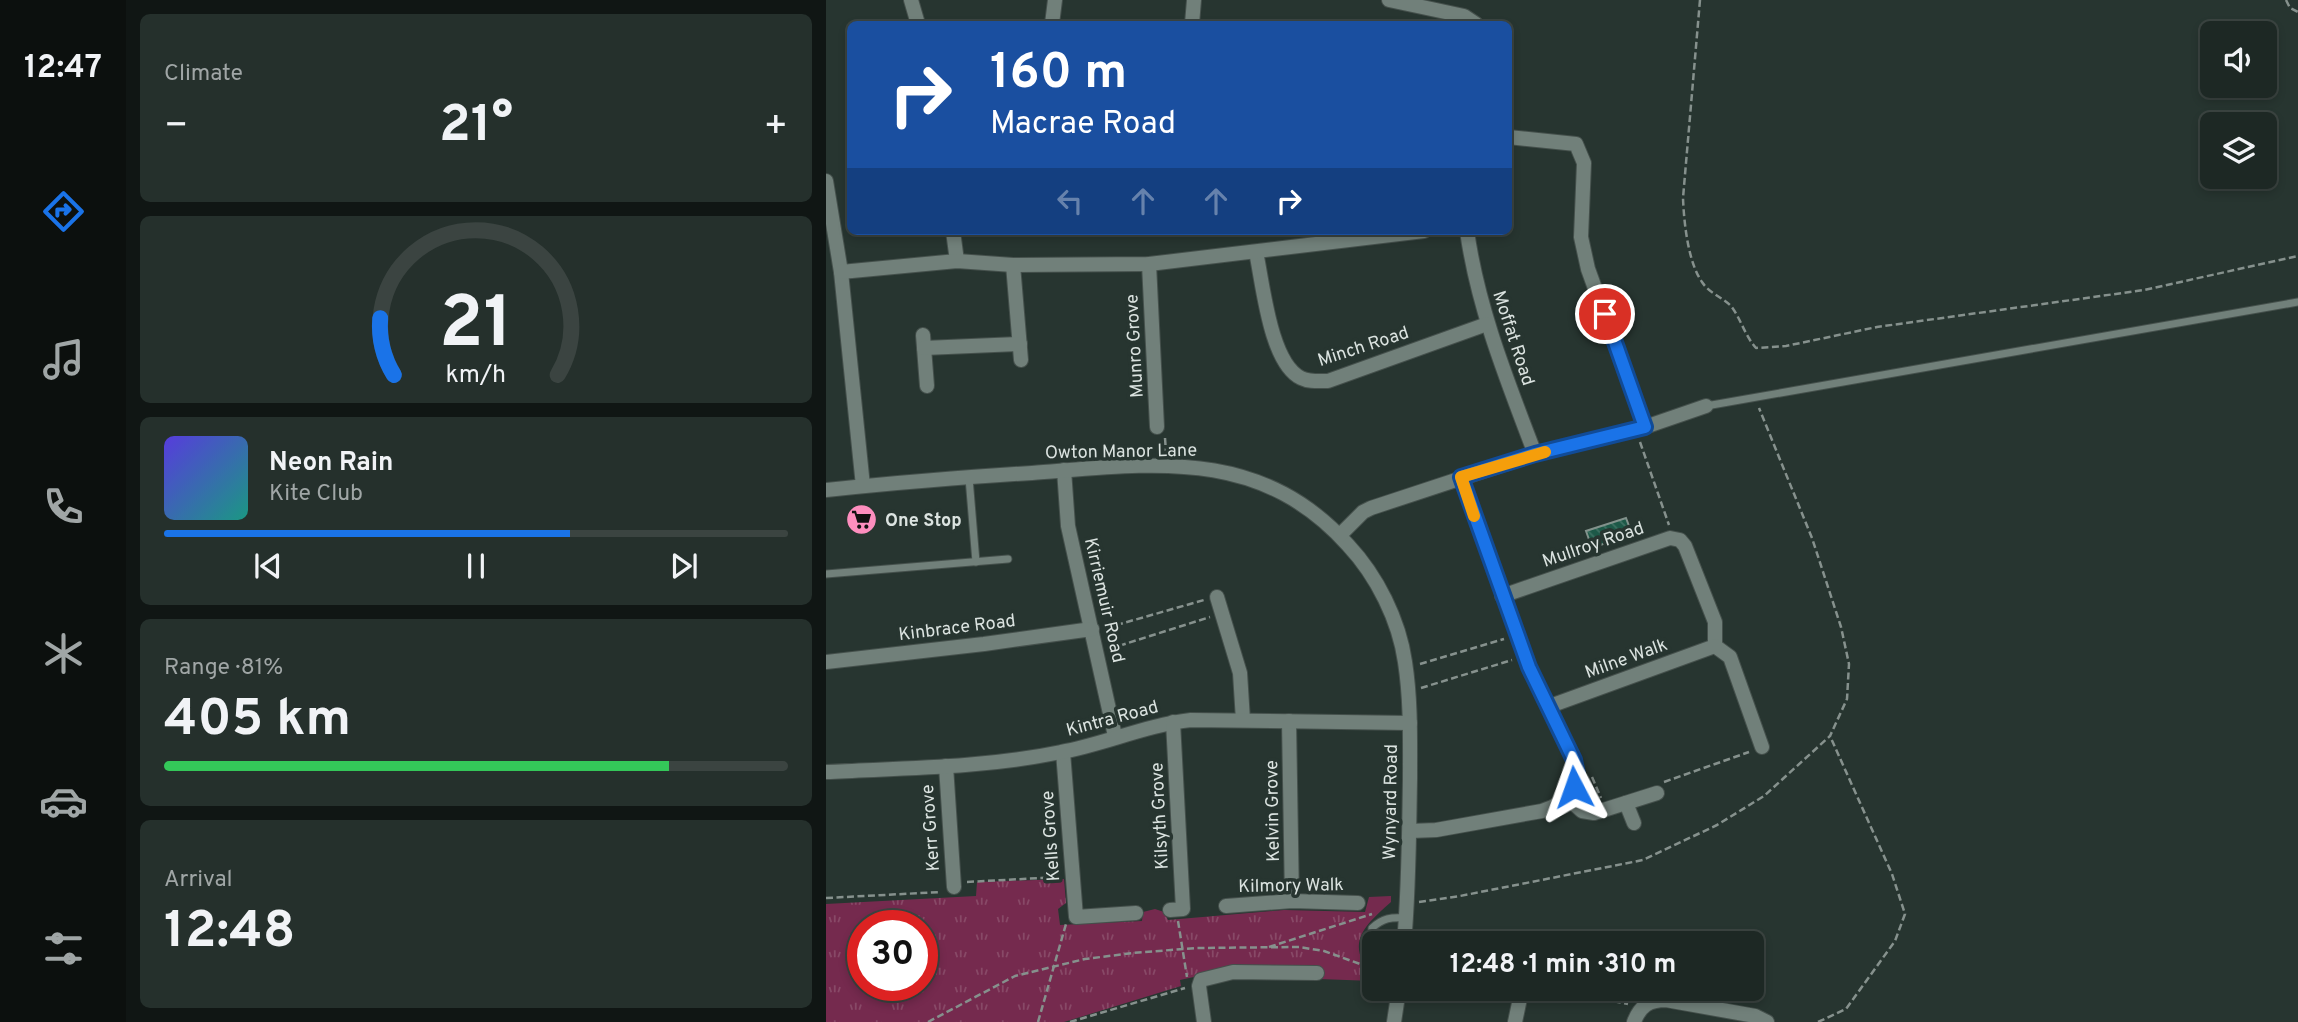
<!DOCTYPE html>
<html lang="en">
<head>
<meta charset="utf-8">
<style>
  :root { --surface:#1d2824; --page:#25302c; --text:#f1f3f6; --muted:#a0a6a6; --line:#3b4441; --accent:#1a73e8 }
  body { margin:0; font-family:Overpass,sans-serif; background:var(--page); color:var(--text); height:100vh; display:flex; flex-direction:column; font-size:26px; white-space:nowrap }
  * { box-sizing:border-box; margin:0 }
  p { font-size:23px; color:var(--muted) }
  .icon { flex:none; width:38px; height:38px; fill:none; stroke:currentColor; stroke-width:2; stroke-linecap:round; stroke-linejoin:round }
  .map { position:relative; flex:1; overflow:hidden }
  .panel { display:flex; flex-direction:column; gap:14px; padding:14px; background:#101614; width:700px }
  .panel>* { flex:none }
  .top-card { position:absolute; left:21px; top:21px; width:665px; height:214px; border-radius:10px; box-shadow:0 4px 10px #0003,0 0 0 2px var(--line); background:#1a4fa0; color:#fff; overflow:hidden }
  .tools { position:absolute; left:1374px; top:21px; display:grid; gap:14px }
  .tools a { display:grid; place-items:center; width:77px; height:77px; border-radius:10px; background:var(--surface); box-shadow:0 4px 10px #0003,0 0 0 2px var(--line); font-size:35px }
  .speed { position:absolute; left:21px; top:910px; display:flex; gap:14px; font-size:35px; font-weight:700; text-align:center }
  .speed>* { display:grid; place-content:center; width:91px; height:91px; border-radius:50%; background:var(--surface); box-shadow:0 4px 10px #0003,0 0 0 2px var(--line); line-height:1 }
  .speed .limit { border:10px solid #d22; background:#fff; color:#111 }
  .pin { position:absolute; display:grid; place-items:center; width:60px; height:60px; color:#fff; margin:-30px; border:4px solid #fff; border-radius:50%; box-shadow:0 2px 7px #0007 }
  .me { position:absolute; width:77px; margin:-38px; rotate:356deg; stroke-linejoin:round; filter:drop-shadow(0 0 5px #0008) }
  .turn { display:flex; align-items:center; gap:24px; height:147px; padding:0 28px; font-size:32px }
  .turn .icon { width:91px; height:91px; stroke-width:2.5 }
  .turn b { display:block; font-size:49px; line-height:60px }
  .lanes { display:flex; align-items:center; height:66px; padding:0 28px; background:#0003; justify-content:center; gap:35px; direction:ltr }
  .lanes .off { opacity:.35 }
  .big { font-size:52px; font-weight:700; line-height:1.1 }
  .panel .widget { flex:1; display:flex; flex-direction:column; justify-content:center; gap:10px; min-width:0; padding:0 24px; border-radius:10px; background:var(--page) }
  .panel .dial { align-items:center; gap:0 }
  .dial svg { height:182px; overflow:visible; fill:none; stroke:var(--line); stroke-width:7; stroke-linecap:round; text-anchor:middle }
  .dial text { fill:var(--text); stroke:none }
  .song { display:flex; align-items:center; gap:21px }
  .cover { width:84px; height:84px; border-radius:10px; background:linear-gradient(135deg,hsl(250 70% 55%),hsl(170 70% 35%)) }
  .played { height:7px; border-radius:4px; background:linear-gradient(90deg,var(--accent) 65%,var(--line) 65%) }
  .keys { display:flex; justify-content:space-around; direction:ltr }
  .heat { display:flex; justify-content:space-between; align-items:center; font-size:38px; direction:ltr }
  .charge { height:10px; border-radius:5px; background:linear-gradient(90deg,#34c759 81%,var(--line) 0) }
  .trip { position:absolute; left:536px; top:931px; width:402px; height:70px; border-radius:10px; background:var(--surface); box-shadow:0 4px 10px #0003,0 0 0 2px var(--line); font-weight:700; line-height:70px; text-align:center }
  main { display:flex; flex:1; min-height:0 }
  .tab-bar { display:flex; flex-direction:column; width:126px; justify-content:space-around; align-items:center; background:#0c100e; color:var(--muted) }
  .tab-bar .icon { width:49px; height:49px }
  .tab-bar .current { color:var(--accent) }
  .tab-bar b { font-size:32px; color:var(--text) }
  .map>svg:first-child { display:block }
  .grass { fill:url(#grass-tufts); fill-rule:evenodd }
  .building { fill:url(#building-back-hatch); stroke:#82928c; stroke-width:2 }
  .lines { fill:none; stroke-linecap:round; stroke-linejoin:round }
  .lane-casing { stroke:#45504c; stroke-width:9 }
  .street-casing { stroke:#45504c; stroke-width:16 }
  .path { stroke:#86918d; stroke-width:2.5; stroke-dasharray:7 3.5; stroke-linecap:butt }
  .lane { stroke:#71807a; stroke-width:7 }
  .street { stroke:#71807a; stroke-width:14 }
  .route-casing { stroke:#114b97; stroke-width:18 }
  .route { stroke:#1a73e8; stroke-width:12 }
  .slow { stroke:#f59e0b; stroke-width:12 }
  .labels { text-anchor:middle; stroke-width:7; stroke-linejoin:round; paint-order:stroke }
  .street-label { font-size:18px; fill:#dbe3e0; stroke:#273530 }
  .poi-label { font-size:18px; font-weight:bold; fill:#dbe3e0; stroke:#273530; text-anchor:start }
</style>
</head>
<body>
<main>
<nav class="tab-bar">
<b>12:47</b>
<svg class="icon current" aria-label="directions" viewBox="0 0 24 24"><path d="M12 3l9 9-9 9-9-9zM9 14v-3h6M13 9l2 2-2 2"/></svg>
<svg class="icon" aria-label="music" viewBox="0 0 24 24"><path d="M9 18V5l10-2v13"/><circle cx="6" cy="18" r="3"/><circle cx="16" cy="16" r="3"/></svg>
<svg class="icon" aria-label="phone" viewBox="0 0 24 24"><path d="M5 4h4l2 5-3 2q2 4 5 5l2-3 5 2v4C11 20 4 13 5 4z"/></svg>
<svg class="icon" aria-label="climate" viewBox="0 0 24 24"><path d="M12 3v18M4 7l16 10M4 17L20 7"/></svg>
<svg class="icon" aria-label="car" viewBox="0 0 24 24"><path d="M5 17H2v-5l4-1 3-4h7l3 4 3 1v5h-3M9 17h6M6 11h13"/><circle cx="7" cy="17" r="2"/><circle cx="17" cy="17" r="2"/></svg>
<svg class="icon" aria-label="filters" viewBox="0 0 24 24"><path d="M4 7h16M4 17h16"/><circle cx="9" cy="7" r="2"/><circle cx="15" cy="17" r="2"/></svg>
</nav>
<section class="panel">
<div class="widget"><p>Climate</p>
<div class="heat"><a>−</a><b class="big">21°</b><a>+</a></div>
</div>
<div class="widget dial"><svg viewBox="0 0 100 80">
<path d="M14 69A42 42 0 1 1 86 69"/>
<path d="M14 69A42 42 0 0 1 8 44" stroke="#1a73e8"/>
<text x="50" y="56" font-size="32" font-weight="700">21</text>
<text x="50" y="72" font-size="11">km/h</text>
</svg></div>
<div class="widget">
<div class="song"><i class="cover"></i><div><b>Neon Rain</b><p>Kite Club</p></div></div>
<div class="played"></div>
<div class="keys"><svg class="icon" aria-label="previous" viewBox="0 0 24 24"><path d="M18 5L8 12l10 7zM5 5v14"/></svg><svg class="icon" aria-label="pause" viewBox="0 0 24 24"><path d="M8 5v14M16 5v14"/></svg><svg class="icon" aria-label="next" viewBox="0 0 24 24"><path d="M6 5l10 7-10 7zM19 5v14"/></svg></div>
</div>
<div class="widget"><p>Range · 81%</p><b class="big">405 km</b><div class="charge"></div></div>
<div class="widget"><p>Arrival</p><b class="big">12:48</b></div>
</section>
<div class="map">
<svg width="1472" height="1022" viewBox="0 0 1472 1022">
  <defs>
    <pattern id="grass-tufts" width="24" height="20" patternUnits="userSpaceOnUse" patternTransform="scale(1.75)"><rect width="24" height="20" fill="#752a4e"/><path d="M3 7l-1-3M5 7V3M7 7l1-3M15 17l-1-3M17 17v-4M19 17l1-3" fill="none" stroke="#884967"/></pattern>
    <pattern id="building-back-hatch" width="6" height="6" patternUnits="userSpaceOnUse" patternTransform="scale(1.75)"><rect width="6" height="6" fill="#1d5948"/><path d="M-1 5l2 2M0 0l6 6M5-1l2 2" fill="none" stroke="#3d7162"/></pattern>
  </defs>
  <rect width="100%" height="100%" fill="#273530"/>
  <path class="grass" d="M238,879l2,24 -8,6 2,16 82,-4 1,-9 12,-3 9,3 4,8 116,-10 81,2 4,-15 22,-1v6c-26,23 -48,42 -17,75v4l-55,-2 -75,-13 -64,14 1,6 -117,36h-238v-118l150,-8 1,-14zM37,926h59v59h-59z"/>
  <path class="building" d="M800,518l6,16 -40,14 -6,-17z"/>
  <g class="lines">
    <defs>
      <g id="lane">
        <path d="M880,406l592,-104"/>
        <path d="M143,478l7,84"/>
        <path d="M0,574l182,-15"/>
        <path d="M548,957l-3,-4 1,-25c11,-10 19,-11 33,-10"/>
      </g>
      <g id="street">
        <path d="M85,0l7,24"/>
        <path d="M563,0l75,16 12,8"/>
        <path d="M226,24l3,-24"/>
        <path d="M366,24l2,-24"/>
        <path d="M682,137l68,7 8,19 -3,74 7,32 57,158"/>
        <path d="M0,181l15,91 22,214"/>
        <path d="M127,231l4,30"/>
        <path d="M641,231c11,78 40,149 68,223"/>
        <path d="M430,252c7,32 14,111 45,126 8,4 17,3 27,3l159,-57"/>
        <path d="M323,264l8,163"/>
        <path d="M187,265l8,95"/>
        <path d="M15,272l116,-11 56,4 136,-1 275,-33"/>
        <path d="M97,335l4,51"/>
        <path d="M98,348l96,-4"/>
        <path d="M238,470l4,56 47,210"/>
        <path d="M0,490c69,-7 137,-13 206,-17 119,-9 227,-27 316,72 29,31 51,75 57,117 6,39 5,78 5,117 -1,55 -1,110 -6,164"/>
        <path d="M514,535l23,-23 8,-4 164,-54 110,-27 61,-21"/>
        <path d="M676,596l168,-58 10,2 5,6 30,76v24l15,11 32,90"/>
        <path d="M391,597l23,76 3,47"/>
        <path d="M0,662l158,-18 108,-15"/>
        <path d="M724,706l165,-60"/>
        <path d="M463,721l3,180"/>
        <path d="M237,752l13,165 60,-4"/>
        <path d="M120,766l8,121"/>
        <path d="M0,772c78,-4 158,-4 235,-20 44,-8 85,-27 130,-32l219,3"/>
        <path d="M740,797l16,14 12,2 63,-20"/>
        <path d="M800,803l8,20"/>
        <path d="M584,831l26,-1 106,-19c26,-8 37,-25 32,-51l-45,-93 -68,-190"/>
        <path d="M400,906l66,-5 66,2"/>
        <path d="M344,910l13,-1 -10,-187"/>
        <path d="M378,1022l-5,-36 2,-6 32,-8 84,1"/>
        <path d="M568,1022l5,-33"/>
        <path d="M689,1022l7,-33"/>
        <path d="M808,1022c6,-16 15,-22 32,-22l89,16 12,6"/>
      </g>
    </defs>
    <use href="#lane" class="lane-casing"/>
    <use href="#street" class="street-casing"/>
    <g class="path">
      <path d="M874,0l-17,198c1,25 5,64 19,84 7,11 20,15 29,24 10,13 14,30 25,42l30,-2 91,-19 267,-37 154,-34"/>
      <path d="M1460,0l4,8 8,4"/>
      <path d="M339,438l1,14"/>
      <path d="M814,442l29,83"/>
      <path d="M280,628l98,-28"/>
      <path d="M283,649l101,-32"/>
      <path d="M594,664l84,-25"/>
      <path d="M595,688l91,-28"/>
      <path d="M766,777l9,21"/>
      <path d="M838,782l85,-30"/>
      <path d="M141,882l92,-5"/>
      <path d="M0,898l115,-6"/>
      <path d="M593,902l41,-6 183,-36 74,-35 47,-29 66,-60 17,-37 2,-35 -8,-37 -29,-89 -53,-130"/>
      <path d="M352,921l9,56"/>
      <path d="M443,947l103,-33"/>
      <path d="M726,989l76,15"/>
      <path d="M102,1022l87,-46 70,-17 48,-6 63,-5 103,-1 25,4 50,18"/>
      <path d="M212,1022l28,-98"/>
      <path d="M244,1022l115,-34"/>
      <path d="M992,1022l28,-13 49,-68 10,-27 -13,-40 -62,-138"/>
    </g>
    <use href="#lane" class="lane"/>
    <use href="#street" class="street"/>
  </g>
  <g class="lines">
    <defs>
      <path id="route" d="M748,787l3,-13 -3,-14 -45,-93 -68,-190 74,-23 110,-27 -40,-113"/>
    </defs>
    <use href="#route" class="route-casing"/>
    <use href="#route" class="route"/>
    <path class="slow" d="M648,516l-13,-39 84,-25"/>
  </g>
  <defs>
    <symbol id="supermarket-disc" viewBox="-11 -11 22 22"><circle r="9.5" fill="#fd8ebe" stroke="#273530"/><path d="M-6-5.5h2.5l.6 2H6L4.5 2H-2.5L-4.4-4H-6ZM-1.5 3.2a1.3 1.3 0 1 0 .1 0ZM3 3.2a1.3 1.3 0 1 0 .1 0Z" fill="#111"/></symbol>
  </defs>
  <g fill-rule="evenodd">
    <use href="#supermarket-disc" x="18" y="502" width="35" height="35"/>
  </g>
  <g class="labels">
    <g class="street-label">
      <text transform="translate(688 338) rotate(72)" y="6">Moffat Road</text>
      <text transform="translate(308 346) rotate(-93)" y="6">Munro Grove</text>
      <text transform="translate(537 346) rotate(-18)" y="6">Minch Road</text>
      <text transform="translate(295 451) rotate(-1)" y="6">Owton Manor Lane</text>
      <text transform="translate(767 544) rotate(-19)" y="6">Mullroy Road</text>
      <text transform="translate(279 600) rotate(77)" y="6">Kirriemuir Road</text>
      <text transform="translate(131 627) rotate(-7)" y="6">Kinbrace Road</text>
      <text transform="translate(800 658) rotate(-20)" y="6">Milne Walk</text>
      <text transform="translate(286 718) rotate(-15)" y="6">Kintra Road</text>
      <text transform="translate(564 802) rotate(-89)" y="6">Wynyard Road</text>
      <text transform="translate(446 811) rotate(-91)" y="6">Kelvin Grove</text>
      <text transform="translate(333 816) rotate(-93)" y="6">Kilsyth Grove</text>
      <text transform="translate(104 828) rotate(-94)" y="6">Kerr Grove</text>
      <text transform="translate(224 836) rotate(-94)" y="6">Kells Grove</text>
      <text transform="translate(465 885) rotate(-1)" y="6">Kilmory Walk</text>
    </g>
    <g class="poi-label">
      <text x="59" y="526">One Stop</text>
    </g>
  </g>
</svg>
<div class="tools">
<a><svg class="icon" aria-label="sound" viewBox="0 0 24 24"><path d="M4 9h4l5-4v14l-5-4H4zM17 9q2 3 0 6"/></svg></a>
<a><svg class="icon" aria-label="layers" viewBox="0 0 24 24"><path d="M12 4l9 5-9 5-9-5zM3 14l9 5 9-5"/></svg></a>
</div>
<div class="speed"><div class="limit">30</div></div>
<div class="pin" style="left:779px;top:314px;background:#d93025"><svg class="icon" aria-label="arrive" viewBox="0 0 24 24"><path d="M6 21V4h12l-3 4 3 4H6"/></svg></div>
<svg class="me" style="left:748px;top:787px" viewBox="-20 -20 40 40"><path d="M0-17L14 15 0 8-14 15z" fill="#1a73e8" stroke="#fff" stroke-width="4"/></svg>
<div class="trip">12:48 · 1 min · 310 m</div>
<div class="top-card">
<div class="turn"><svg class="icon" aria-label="right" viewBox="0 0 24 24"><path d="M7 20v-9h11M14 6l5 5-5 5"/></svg><div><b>160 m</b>Macrae Road</div></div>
<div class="lanes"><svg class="icon off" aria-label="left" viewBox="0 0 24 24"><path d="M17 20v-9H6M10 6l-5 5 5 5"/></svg><svg class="icon off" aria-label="ahead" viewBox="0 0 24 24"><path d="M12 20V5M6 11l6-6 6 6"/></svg><svg class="icon off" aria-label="ahead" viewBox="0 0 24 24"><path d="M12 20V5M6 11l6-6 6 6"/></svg><svg class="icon" aria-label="right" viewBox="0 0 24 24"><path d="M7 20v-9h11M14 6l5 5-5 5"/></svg></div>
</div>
</div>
</main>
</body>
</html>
